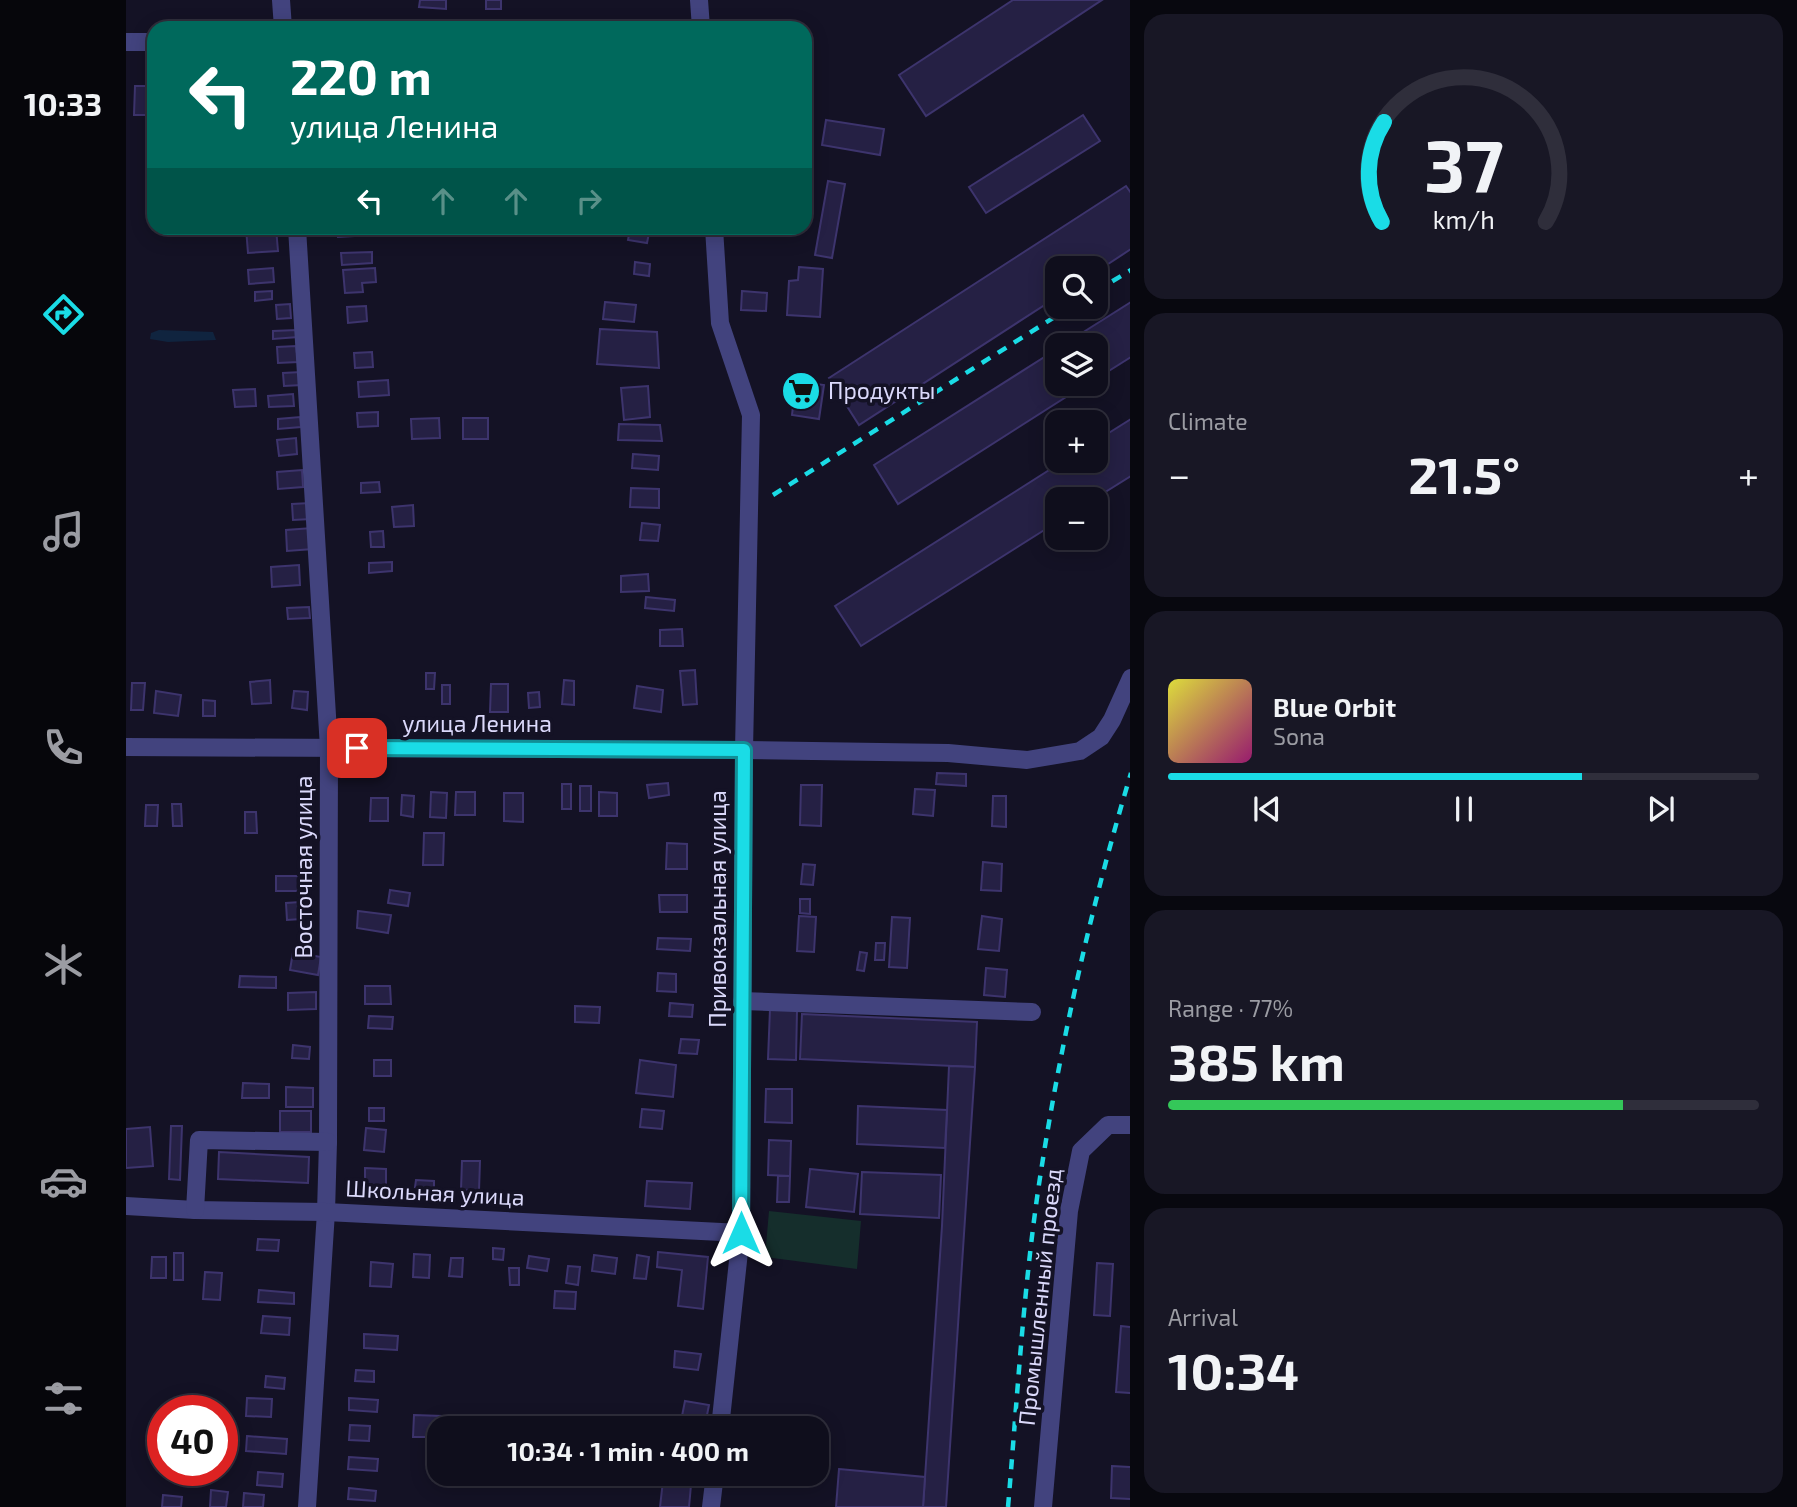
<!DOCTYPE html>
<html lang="en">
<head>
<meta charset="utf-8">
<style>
  :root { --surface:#0f0e1c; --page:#181725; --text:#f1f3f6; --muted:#9b9ca3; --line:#2f2e3b; --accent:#1adce6 }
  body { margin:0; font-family:"Exo 2",sans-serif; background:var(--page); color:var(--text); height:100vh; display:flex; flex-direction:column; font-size:26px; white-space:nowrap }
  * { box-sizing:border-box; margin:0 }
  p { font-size:23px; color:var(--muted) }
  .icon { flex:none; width:38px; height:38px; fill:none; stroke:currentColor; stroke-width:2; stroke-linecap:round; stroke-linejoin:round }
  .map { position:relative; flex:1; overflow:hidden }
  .drawer { display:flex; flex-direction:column; gap:14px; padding:14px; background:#08080f; width:667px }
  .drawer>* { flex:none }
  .banner { position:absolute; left:21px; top:21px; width:665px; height:214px; border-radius:21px; box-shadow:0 4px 18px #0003,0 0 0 2px var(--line); background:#00695c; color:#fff; overflow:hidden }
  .tools { position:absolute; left:919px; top:256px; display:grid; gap:14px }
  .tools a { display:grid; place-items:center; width:63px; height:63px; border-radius:14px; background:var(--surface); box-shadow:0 4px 18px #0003,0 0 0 2px var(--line); font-size:35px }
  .speed { position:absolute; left:21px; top:1395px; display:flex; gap:14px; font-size:35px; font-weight:700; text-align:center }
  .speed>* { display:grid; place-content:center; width:91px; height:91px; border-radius:50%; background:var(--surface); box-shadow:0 4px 18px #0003,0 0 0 2px var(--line); line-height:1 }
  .speed .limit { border:10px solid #d22; background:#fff; color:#111 }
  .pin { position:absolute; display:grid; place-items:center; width:60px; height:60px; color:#fff; margin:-30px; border-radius:14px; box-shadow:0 4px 10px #0006 }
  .me { position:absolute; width:77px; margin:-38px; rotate:0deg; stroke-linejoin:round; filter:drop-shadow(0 0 5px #0008) }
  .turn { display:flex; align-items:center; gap:24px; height:147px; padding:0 28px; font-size:32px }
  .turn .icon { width:91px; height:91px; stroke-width:2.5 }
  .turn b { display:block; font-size:49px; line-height:60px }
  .lanes { display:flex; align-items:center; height:66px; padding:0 28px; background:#0003; justify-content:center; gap:35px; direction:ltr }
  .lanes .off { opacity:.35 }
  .big { font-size:52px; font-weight:700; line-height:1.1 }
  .drawer .tile { flex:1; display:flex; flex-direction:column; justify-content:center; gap:10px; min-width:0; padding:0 24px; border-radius:21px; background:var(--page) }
  .drawer .dial { align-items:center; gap:0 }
  .dial svg { height:182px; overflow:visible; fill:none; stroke:var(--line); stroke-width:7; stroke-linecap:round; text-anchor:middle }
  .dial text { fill:var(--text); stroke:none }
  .song { display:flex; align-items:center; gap:21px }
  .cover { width:84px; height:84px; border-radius:10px; background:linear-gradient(135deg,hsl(60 70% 55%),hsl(320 70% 35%)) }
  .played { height:7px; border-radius:4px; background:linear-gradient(90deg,var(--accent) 70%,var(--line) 70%) }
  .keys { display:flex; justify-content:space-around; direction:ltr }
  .heat { display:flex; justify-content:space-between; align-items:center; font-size:38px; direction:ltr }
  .charge { height:10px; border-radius:5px; background:linear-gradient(90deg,#34c759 77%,var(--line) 0) }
  .trip { position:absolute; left:301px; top:1416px; width:402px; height:70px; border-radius:21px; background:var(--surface); box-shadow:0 4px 18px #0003,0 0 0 2px var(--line); font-weight:700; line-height:70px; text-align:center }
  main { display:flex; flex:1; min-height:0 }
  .tab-bar { display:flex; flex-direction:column; width:126px; justify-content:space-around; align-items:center; background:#06060b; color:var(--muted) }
  .tab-bar .icon { width:49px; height:49px }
  .tab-bar .current { color:var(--accent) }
  .tab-bar b { font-size:32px; color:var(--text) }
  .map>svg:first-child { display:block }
  .green { fill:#152e2c }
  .water { fill:#10243f }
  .building { fill:#252044; stroke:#3d346d; stroke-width:2 }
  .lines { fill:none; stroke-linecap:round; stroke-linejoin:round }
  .minor { stroke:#42437e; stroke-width:18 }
  .rail { stroke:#1adce6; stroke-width:4.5; stroke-dasharray:10 9; stroke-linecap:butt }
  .route-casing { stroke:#118f96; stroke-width:18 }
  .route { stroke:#1adce6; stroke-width:12 }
  .labels { text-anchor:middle; stroke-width:7; stroke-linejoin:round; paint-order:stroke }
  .poi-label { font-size:23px; fill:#dbd9fb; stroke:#141225; text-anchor:start }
  .street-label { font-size:23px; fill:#dbd9fb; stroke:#141225 }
</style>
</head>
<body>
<main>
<nav class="tab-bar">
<b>10:33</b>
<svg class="icon current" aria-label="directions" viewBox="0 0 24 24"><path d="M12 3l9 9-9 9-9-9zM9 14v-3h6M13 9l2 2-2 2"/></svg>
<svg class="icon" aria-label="music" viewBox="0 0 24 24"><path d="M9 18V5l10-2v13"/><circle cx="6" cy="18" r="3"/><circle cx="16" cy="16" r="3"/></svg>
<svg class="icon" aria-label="phone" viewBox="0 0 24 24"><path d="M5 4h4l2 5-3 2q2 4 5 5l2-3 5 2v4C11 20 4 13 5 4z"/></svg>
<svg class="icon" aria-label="climate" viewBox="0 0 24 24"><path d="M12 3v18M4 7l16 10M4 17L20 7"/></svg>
<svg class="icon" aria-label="car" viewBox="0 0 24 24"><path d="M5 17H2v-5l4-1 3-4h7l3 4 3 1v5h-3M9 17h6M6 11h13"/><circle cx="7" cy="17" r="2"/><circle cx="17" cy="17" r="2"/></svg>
<svg class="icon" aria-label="filters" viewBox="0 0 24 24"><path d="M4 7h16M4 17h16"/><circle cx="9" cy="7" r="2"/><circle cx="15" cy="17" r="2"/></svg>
</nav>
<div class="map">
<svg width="1005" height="1507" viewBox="0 0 1005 1507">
  <rect width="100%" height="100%" fill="#141225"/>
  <path class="green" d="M643,1211l92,10 -4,48 -92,-12z"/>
  <path class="water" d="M33,330l54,2 3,8 -48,2 -18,-3 1,-6z"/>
  <g class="building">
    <path d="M294,0h26v9l-27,-2z"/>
    <rect x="360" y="0" width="15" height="9"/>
    <path d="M887,0h89l-176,116 -27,-41z"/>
    <path d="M9,86h18v29h-19z"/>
    <path d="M957,115l17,26 -114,72 -17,-26z"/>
    <path d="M700,120l58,9 -4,26 -58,-10z"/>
    <path d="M702,181l17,3 -13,74 -17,-3z"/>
    <path d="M1000,186l5,7v56l-35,23v-4h-39v29l-198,128 -30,-47z"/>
    <path d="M120,228h30l2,23 -30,2z"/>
    <path d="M228,228v8l-16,1 -1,-8z"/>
    <path d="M504,229l19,4 -2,10 -19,-3z"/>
    <path d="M246,252v11l-30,2 -1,-12z"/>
    <path d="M509,262l15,2 -1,12 -15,-2z"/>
    <path d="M673,267l24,2 -3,48 -33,-2 2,-34 9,-1z"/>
    <path d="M147,268l1,14 -25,2 -1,-14z"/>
    <path d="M249,268l1,14 -14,1 1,9 -18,1 -2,-23z"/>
    <path d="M146,291v8l-17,2v-9z"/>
    <path d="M616,291l25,2 -1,18 -25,-1z"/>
    <path d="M479,302l31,3 -2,17 -31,-3z"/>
    <path d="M1005,302v55l-35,22v-34h-33z"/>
    <path d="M164,304l1,14 -14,1 -1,-14z"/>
    <path d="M240,306l1,15 -19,2 -1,-16z"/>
    <path d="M474,329l57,3 2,36 -62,-4z"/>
    <path d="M171,330l1,7 -25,2v-8z"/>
    <path d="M170,346l2,16 -20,1 -1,-16z"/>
    <path d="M931,349v34h31l-190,121 -24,-39z"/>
    <path d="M246,352l1,15 -18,1 -1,-15z"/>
    <path d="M175,372l1,13 -18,1 -1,-13z"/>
    <path d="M262,380l1,15 -30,2 -1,-15z"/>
    <path d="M670,381l28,4 -5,34 -27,-4z"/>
    <path d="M522,386l2,31 -26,3 -3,-32z"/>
    <path d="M129,389l1,17 -21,1 -2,-17z"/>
    <path d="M167,394l1,12 -25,1 -1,-11z"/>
    <path d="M252,412v14l-20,1 -1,-14z"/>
    <path d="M174,417l1,10 -23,2v-10z"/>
    <path d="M313,418l1,20 -28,1 -1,-20z"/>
    <rect x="337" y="418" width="25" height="21"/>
    <path d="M1005,419v57l-37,23h-37v23l-196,124 -26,-40 230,-146h31v-19z"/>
    <path d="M493,424l41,1 2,16 -44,-1z"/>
    <path d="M170,438l1,16 -18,2 -2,-16z"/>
    <path d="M507,454l26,2 -1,14 -26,-2z"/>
    <path d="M176,470l1,17 -25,2 -1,-17z"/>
    <path d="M253,482l1,10 -19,1v-10z"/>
    <path d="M505,488l28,1v19l-29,-1z"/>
    <path d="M184,503l1,16 -18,1 -1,-16z"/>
    <path d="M287,505l1,21 -20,1 -2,-20z"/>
    <path d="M516,523l18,2 -2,16 -18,-1z"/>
    <path d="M186,528l1,21 -26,2 -1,-21z"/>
    <path d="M257,531l1,16h-13l-1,-15z"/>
    <path d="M266,562v9l-23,2v-10z"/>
    <path d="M173,565l1,20 -28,2 -1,-20z"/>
    <path d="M522,574l1,17 -28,1v-16z"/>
    <path d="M520,597l29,3 -1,11 -29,-3z"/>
    <path d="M183,607l1,11 -22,1 -1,-11z"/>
    <path d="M556,629l1,17h-23v-16z"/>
    <path d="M569,670l2,34 -14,1 -3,-34z"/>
    <path d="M300,673h9l-1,16h-8z"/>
    <path d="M144,680l1,23 -19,1 -2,-22z"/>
    <path d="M438,680l10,1v24l-12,-1z"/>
    <path d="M6,683h13l-2,27h-12z"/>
    <path d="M365,684h17v28h-18z"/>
    <rect x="316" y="685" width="8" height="19"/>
    <path d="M511,686l26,4 -2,22 -27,-4z"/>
    <path d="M30,691l25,4 -3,21 -24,-3z"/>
    <path d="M168,691l14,1 -1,18 -15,-2z"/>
    <path d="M413,692l1,15 -11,1 -1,-15z"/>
    <path d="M77,700l12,1v15h-12z"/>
    <path d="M811,773l29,1v12l-30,-2z"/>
    <path d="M542,783l1,12 -20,3 -2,-13z"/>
    <rect x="436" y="784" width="9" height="25"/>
    <path d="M675,785h21l-1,41 -21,-1z"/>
    <rect x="454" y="786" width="11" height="25"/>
    <path d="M789,789l20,1 -2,26 -20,-2z"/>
    <path d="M305,792l16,1 -1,25 -16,-1z"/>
    <path d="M330,792h19v23h-20z"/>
    <path d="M473,792l18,1v23h-18z"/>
    <path d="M378,793h19v29l-19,-1z"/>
    <path d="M276,795l12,1 -1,21 -12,-2z"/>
    <path d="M867,796h13v31l-14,-1z"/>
    <path d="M245,798h17v23h-18z"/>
    <path d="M46,804h9l1,22h-9z"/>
    <path d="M20,805h12l-1,21h-12z"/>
    <path d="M119,812h11l1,21h-12z"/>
    <path d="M298,833h20l-1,32h-20z"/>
    <path d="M541,843l20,1v25h-21z"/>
    <path d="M857,862l19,2 -1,27 -20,-1z"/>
    <path d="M677,864l12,1 -2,20 -12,-1z"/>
    <rect x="150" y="876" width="25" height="15"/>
    <path d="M264,890l20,3 -2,13 -20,-3z"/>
    <path d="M533,895h28v17h-27z"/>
    <path d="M674,899h10v15l-10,-1z"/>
    <path d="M174,902l1,17 -14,1 -1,-17z"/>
    <path d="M232,911l33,4 -3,18 -31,-5z"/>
    <path d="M673,916l17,1 -2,35 -17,-1z"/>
    <path d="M856,916l20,3 -3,32 -21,-2z"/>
    <path d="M766,917l18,1 -3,50 -18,-1z"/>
    <path d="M532,938l33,1 -1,12 -33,-2z"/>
    <path d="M750,943h9l-1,17h-9z"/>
    <path d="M167,952l28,5 -3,18 -28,-5z"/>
    <path d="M734,952l7,1 -3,18 -7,-1z"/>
    <path d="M860,968l21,2 -2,27 -21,-2z"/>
    <path d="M532,973l18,1v18l-19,-1z"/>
    <path d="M114,976l36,1v11l-37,-1z"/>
    <path d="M239,986h25l1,18h-26z"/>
    <path d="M190,992v17l-28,1v-17z"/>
    <path d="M544,1003l23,2 -1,12 -23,-1z"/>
    <path d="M449,1006l25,1 -1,16 -24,-1z"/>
    <path d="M644,1009l27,1 -1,50 -28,-1z"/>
    <path d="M676,1014l175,8 -2,45 -175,-8z"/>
    <path d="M243,1016l24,1 -1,12 -24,-1z"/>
    <path d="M555,1039l18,1 -2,14 -18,-1z"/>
    <path d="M167,1045l17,2 -1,12 -17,-1z"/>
    <rect x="248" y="1060" width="17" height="16"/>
    <path d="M514,1060l36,5 -3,32 -37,-4z"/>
    <path d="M823,1066l26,1 -29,440h-23l19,-281z"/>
    <path d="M117,1083l26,1v14h-27z"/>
    <path d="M160,1087l27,1v19h-27z"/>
    <path d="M640,1089h26v34l-27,-1z"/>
    <path d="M732,1106l89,4 -2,38 -88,-4z"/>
    <rect x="243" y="1108" width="15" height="13"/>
    <path d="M516,1109l22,2 -2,18 -22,-2z"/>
    <rect x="154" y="1111" width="31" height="21"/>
    <path d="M45,1126h11l-2,54 -11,-1z"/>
    <path d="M24,1127l3,39 -27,2v-39z"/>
    <path d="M240,1128l20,2 -2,22 -20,-2z"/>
    <path d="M643,1140l22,1 -1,35 -22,-1z"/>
    <path d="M93,1152l90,5 -1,26 -90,-4z"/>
    <path d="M336,1161h18l-1,30 -18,-1z"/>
    <path d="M239,1168l21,1v24h-21z"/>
    <path d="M684,1169l48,5 -4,38 -48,-5z"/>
    <path d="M736,1172l79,3 -2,43 -79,-4z"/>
    <path d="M652,1176h12l-1,26h-12z"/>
    <path d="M290,1180l18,1v8l-19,-2z"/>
    <path d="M521,1181l45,2 -2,26 -45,-3z"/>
    <path d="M132,1239l21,1 -1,11 -21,-1z"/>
    <path d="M367,1248l11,1 -1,11 -10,-1z"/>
    <path d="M532,1252l50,5 -5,52 -25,-3 4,-36 -25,-3z"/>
    <rect x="48" y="1253" width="9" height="27"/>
    <path d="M288,1254l16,1 -1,23 -16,-1z"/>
    <path d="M468,1255l23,3 -2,16 -23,-3z"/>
    <path d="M511,1255l12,2 -3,22 -12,-1z"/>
    <path d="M403,1256l20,3 -2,12 -20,-3z"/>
    <path d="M26,1257h14v21h-15z"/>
    <path d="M325,1258h12l-1,19 -13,-1z"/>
    <path d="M245,1262l22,2 -2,23 -21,-1z"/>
    <path d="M971,1263l16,1 -3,52 -16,-1z"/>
    <path d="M442,1266l12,1 -2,18 -12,-2z"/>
    <path d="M383,1268h10v17h-9z"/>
    <path d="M79,1272l17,1 -2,27 -17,-1z"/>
    <path d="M133,1290l35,3v11l-36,-2z"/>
    <path d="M429,1291l21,1 -1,17 -21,-1z"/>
    <path d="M137,1316l27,2 -1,17 -28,-2z"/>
    <path d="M995,1326l10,1v66l-15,-1z"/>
    <path d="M238,1334l34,2 -1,14 -33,-2z"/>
    <path d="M549,1351l26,3 -3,16 -24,-3z"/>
    <path d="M230,1370l18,1v11l-19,-1z"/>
    <path d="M140,1376l19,2 -1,11 -19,-2z"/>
    <path d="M121,1398l25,1 -1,18 -25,-1z"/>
    <path d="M223,1398l29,2 -1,12 -28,-2z"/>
    <path d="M559,1401l24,4 -3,15 -24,-4z"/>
    <path d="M288,1415l28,1 -3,21h-26z"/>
    <path d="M538,1418l35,6v4h-37z"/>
    <path d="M224,1425l20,1 -1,15 -20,-1z"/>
    <path d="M121,1436l40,3 -1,15 -40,-3z"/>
    <path d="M223,1457l29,2 -1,12 -29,-2z"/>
    <path d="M986,1466l19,1v32l-20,-1z"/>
    <path d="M713,1469l86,8 -2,30h-87z"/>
    <path d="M132,1472l25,2 -1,13 -25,-2z"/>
    <path d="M537,1481l28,4 -2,22h-29z"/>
    <path d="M223,1488l27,3 -1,10 -27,-2z"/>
    <path d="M85,1490l17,2 -2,15h-16z"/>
    <path d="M118,1493l20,2 -1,12h-20z"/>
    <path d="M37,1495l19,2 -1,10h-19z"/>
  </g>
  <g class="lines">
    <g class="minor">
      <path d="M155,0l2,28"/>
      <path d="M573,0l2,28"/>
      <path d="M0,42h28"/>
      <path d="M171,228l32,520 -1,394 -2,70 -19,295"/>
      <path d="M588,228l6,95 31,92 -7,335 -3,483 -21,195"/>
      <path d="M0,747l618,3 204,3 79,7 53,-9 21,-14 11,-17 19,-42"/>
      <path d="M616,1001l290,11"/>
      <path d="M0,1206l69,4 131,2 415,21"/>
      <path d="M69,1210l4,-70 129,2"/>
      <path d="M585,1507l4,-33"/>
      <path d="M917,1507l26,-296 12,-60 27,-26h23"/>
    </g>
    <g class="rail">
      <path d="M970,291l35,-21"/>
      <path d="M647,495l299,-189"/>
      <path d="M882,1507c9,-105 15,-212 30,-316 21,-141 52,-281 93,-418"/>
    </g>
  </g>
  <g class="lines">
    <defs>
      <path id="route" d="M231,748l387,2 -3,483"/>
    </defs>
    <use href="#route" class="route-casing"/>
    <use href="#route" class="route"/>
  </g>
  <defs>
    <symbol id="supermarket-disc" viewBox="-11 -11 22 22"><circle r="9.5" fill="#1adce6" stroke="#141225"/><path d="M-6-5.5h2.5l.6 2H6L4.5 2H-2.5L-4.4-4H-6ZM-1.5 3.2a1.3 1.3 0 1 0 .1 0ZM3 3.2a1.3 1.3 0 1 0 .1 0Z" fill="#111"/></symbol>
  </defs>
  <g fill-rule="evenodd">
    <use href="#supermarket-disc" x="653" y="369" width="44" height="44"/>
  </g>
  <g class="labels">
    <g class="poi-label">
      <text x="702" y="399">Продукты</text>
    </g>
    <g class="street-label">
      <text x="351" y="732">улица Ленина</text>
      <text transform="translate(178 867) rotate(-90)" y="8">Восточная улица</text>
      <text transform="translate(592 909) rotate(-90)" y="8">Привокзальная улица</text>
      <text transform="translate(309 1193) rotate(3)" y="8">Школьная улица</text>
      <text transform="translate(914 1297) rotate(-84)" y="8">Промышленный проезд</text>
    </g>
  </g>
</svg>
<div class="tools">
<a><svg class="icon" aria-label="search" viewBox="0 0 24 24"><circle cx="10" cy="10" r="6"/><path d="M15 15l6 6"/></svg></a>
<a><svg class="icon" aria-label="layers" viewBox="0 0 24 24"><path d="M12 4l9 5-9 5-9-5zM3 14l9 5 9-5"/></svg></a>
<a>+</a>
<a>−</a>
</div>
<div class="speed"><div class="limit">40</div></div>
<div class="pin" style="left:231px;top:748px;background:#d93025"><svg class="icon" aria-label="arrive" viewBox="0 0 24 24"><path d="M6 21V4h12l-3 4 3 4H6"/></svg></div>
<svg class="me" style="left:615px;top:1233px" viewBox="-20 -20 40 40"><path d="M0-17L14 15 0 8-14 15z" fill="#1adce6" stroke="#fff" stroke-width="4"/></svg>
<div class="trip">10:34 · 1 min · 400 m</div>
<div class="banner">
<div class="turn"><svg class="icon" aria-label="left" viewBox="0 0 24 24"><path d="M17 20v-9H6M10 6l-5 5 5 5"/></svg><div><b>220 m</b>улица Ленина</div></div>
<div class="lanes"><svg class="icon" aria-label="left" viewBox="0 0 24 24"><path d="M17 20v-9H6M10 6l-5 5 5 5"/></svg><svg class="icon off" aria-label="ahead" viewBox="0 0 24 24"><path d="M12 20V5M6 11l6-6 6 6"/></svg><svg class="icon off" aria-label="ahead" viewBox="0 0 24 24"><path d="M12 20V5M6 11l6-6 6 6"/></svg><svg class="icon off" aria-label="right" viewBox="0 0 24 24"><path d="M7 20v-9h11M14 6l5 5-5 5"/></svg></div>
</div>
</div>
<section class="drawer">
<div class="tile dial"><svg viewBox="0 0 100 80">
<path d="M14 69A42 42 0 1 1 86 69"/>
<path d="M14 69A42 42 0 0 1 15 25" stroke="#1adce6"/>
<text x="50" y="56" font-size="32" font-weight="700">37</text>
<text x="50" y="72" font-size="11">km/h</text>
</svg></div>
<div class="tile"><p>Climate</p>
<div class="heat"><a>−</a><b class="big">21.5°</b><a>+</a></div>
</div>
<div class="tile">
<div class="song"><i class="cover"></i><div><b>Blue Orbit</b><p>Sona</p></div></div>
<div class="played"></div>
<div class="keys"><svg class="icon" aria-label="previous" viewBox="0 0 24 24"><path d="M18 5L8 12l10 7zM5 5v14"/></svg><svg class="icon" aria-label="pause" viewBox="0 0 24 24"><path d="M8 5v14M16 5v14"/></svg><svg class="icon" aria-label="next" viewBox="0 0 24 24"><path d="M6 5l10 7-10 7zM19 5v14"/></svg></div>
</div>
<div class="tile"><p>Range · 77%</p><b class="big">385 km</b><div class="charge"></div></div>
<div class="tile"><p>Arrival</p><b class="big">10:34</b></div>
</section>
</main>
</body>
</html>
